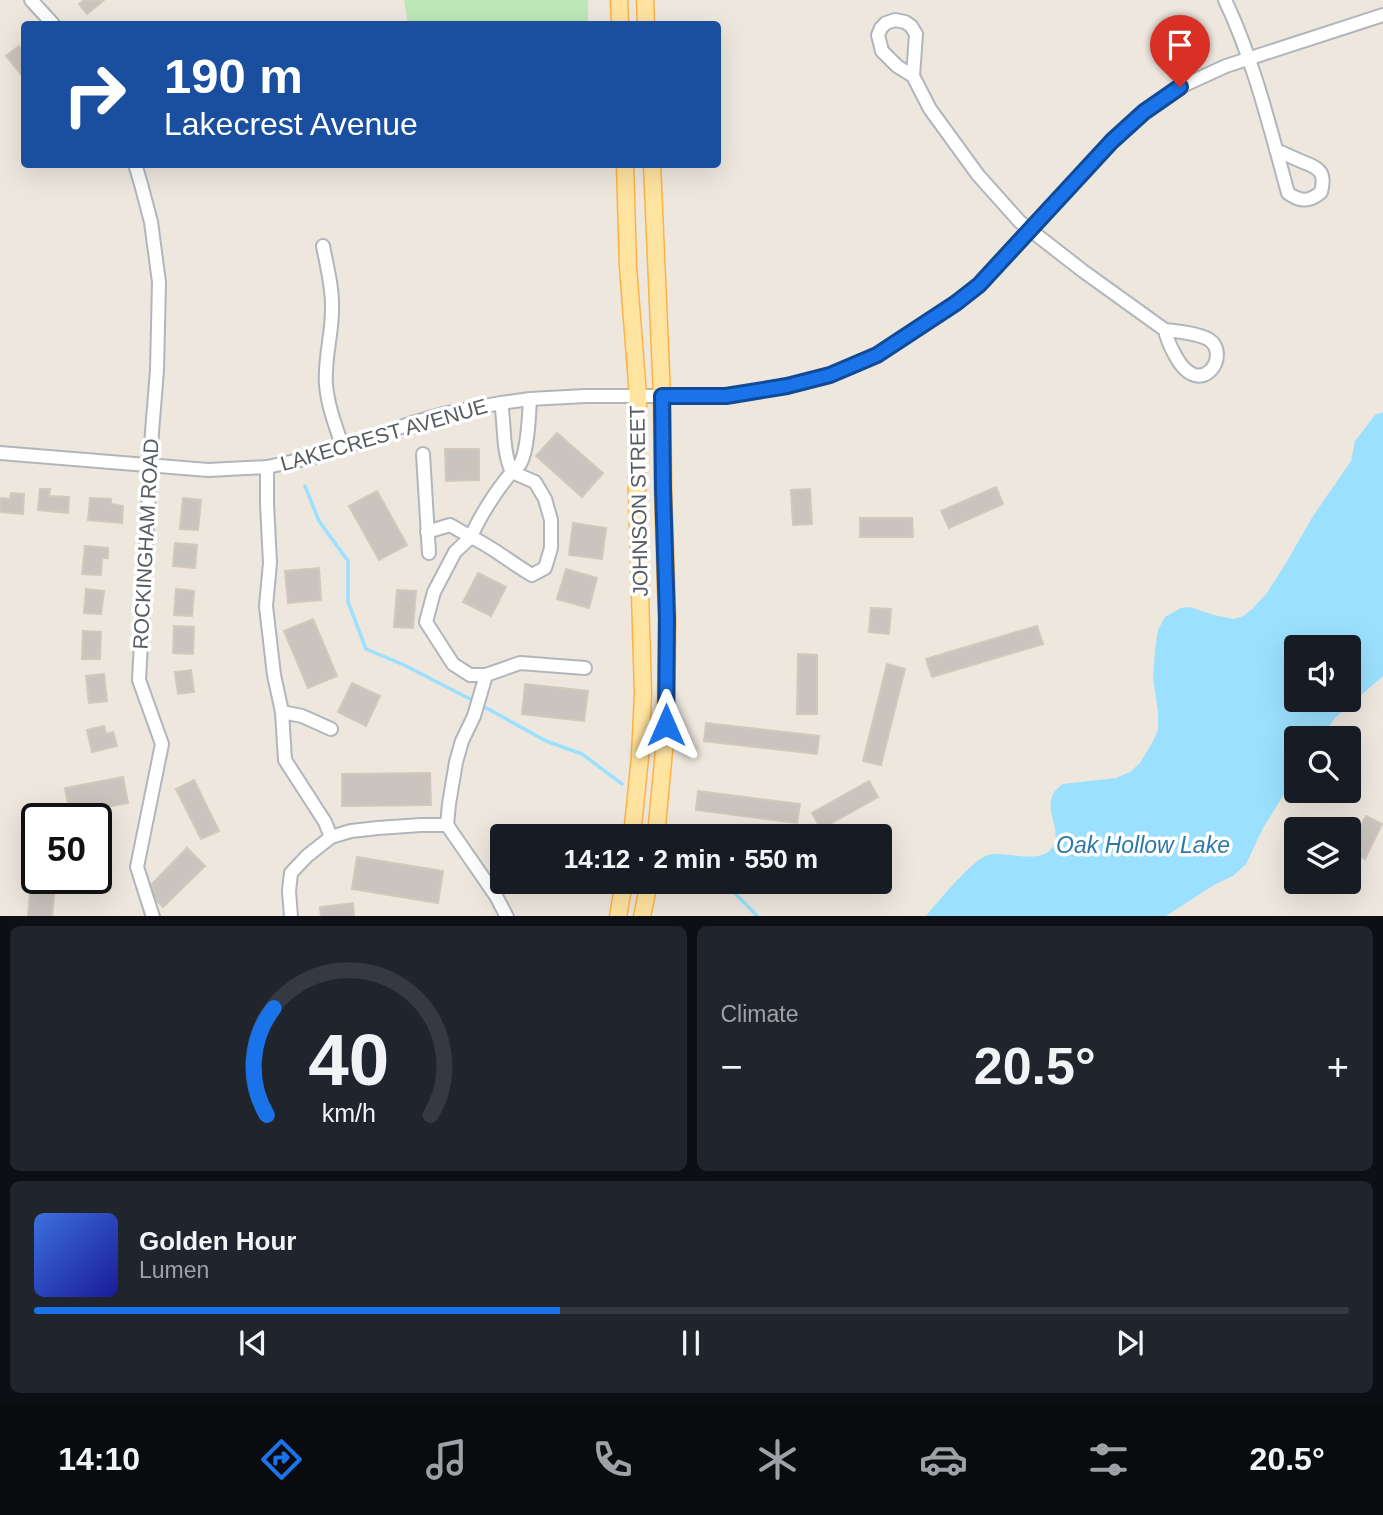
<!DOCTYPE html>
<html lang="en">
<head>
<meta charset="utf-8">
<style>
  :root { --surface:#171b24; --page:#20242c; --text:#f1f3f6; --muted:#9ea1a6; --line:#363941; --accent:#1a73e8 }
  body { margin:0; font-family:Helvetica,sans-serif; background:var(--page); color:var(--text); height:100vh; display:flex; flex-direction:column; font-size:26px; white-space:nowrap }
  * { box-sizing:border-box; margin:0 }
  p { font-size:23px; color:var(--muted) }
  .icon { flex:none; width:38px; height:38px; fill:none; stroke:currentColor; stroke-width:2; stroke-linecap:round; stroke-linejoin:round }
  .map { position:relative; height:916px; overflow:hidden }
  .side { display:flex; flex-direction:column; gap:10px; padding:10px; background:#0d0f14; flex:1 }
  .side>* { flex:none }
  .top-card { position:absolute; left:21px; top:21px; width:700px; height:147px; border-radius:7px; box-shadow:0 7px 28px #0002; background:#1a4fa0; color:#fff; overflow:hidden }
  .buttons { position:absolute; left:1284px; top:635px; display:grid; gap:14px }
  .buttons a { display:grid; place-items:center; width:77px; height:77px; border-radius:7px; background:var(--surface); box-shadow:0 7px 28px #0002; font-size:35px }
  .speed { position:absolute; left:21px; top:803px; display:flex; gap:14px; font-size:35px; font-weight:700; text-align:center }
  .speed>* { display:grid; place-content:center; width:91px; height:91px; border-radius:50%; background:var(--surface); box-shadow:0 7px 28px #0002; line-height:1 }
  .speed .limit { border:4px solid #111; border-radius:10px; background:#fff; color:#111 }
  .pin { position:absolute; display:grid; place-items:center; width:60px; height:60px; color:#fff; margin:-72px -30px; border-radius:50% 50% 50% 0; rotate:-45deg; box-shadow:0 0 7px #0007 }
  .pin .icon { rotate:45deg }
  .me { position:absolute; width:77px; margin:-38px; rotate:0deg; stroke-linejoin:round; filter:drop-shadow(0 0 5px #0008) }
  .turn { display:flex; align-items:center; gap:24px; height:147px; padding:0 28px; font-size:32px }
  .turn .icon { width:91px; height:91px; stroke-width:2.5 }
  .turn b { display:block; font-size:49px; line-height:60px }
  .big { font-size:52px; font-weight:600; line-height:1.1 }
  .side .card { flex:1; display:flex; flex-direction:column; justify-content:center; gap:10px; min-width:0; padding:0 24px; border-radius:10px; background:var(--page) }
  .side .dial { align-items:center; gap:0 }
  .dial svg { height:182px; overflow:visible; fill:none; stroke:var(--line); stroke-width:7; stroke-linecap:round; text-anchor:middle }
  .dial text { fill:var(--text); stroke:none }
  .song { display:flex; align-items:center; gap:21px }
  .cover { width:84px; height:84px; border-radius:10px; background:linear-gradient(135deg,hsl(220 70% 55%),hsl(240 70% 35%)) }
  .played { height:7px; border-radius:4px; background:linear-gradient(90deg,var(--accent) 40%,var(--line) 40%) }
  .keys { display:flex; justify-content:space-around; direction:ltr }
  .heat { display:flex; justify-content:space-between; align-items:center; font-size:38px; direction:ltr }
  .side .tiles { flex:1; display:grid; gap:10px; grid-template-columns:1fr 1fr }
  .card:last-child { grid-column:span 2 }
  .trip { position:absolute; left:490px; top:824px; width:402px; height:70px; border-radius:7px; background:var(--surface); box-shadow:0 7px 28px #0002; font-weight:600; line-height:70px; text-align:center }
  .dock { display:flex; height:112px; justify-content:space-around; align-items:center; background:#090b0e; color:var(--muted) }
  .dock .icon { width:49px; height:49px }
  .dock .active { color:var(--accent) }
  .dock b { font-size:32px; color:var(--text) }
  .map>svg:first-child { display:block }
  .green { fill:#bde8b7 }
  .water { fill:#9be1ff; fill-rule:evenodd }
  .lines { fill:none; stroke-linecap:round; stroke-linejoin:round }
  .stream { stroke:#9be1ff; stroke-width:3.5 }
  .building { fill:#c9c4bd; stroke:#d2c8bc; stroke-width:2 }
  .minor-casing { stroke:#b1b6bb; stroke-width:16 }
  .major-casing { stroke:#ffb244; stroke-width:19 }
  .minor { stroke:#fff; stroke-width:12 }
  .major { stroke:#ffe3a0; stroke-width:16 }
  .route-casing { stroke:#114b97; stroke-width:18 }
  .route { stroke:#1a73e8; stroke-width:12 }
  .labels { text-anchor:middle; stroke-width:7; stroke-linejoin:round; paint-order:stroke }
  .street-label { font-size:21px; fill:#575d61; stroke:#fff }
  .water-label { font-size:23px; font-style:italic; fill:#2c78a7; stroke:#fff }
</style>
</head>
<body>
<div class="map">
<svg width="1383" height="917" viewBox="0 0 1383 917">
  <rect width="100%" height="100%" fill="#ede7de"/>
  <path class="green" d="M404,0h184v24h-180z"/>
  <path class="water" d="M1383,412v264l-48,42 -14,20h-24v35l-34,55 -17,36 -13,12 -19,9 -48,31h-240c11,-13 46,-56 62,-61 16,-5 50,10 63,-6 16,-20 -17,-46 12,-65l53,-6 14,-6 10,-9 12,-20 6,-13v-19l-5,-33 2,-28 3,-20 7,-13 16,-9 9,-1 24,8 20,4 9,-3 9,-7 15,-16 19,-30 27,-47 38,-55 4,-20 20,-26zM1297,648h52v52h-52z"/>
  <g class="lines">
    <g class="stream">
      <path d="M305,486l14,35 29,40v41l18,47 38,16 70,36"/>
      <path d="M481,705l65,36 36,13 40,30"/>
      <path d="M665,824l13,12"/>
      <path d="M724,882l34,35"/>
    </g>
  </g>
  <g class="building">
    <path d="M84,0h20l-17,14 -8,-10z"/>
    <path d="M19,46l5,6v26l-18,-22z"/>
    <path d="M557,433l46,40 -21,24 -46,-41z"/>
    <path d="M445,449h34v31l-33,1z"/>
    <path d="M996,487l7,17 -54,24 -8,-17z"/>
    <path d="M40,489h10l-1,7 20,1 -1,16 -30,-3z"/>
    <path d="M810,489l2,35 -19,1 -2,-35z"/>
    <path d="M377,491l30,54 -28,15 -30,-54z"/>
    <path d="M11,493l13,1 -1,20 -23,-2v-14l10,1z"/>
    <path d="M90,498l21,1v5l12,2 -1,17 -34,-3z"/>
    <path d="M183,498l18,2 -3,30 -18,-1z"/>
    <path d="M860,518h52l1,19h-53z"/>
    <path d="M573,523l33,5 -4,31 -33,-4z"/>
    <path d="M175,543l22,2 -2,23 -22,-2z"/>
    <path d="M85,546l23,2v10h-6l-1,17 -19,-1z"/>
    <path d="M319,568l2,32 -33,3 -3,-32z"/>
    <path d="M566,569l31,9 -8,30 -32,-9z"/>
    <path d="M478,573l28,14 -15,29 -28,-14z"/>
    <path d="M86,589l18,2 -3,23 -17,-1z"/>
    <path d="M176,589l18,2 -2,25 -18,-1z"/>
    <path d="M397,590l19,1 -3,37 -19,-1z"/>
    <path d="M871,608l20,1 -2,25 -20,-2z"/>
    <path d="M313,619l24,57 -29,12 -24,-57z"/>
    <path d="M174,626l20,1 -1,27 -20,-1z"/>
    <path d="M1037,626l6,18 -111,33 -6,-18z"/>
    <path d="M83,631l18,1 -1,27h-18z"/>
    <path d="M798,654l19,1v59h-20z"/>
    <path d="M887,664l18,5 -24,96 -18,-4z"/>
    <path d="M191,670l3,22 -16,2 -3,-22z"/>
    <path d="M104,674l3,27 -18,2 -3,-27z"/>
    <path d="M352,683l28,13 -14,30 -28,-14z"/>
    <path d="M525,684l63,7 -4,30 -62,-7z"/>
    <path d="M706,723l113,13 -2,18 -113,-13z"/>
    <path d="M104,726l2,8 7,-2 4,14 -25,6 -5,-22z"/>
    <path d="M430,773l1,32 -89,1v-32z"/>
    <path d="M123,777l5,26 -58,11 -5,-26z"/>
    <path d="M194,780l25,51 -18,8 -25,-50z"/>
    <path d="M869,781l9,16 -57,32 -9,-16z"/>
    <path d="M698,791l102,13 -3,19 -101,-13z"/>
    <path d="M1366,816l16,8 -17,35 -16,-8v-1z"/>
    <path d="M187,848l18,18 -42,41 -17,-17z"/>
    <path d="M357,857l86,14 -5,32 -86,-14z"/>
    <path d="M30,892l24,2 -2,23h-24z"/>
    <path d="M353,903l1,14h-33l-1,-10z"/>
  </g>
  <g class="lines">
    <defs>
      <g id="minor">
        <path d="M31,0l22,24"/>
        <path d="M1225,0c29,61 45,128 63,193 12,9 22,9 33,-1 5,-19 -1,-24 -18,-30 -9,-4 -18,-8 -27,-12"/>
        <path d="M913,76l-16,-10 -15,-15 -4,-16 3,-7 5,-5 9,-3 10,2 6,4 5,8 -3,42 17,33 48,66 42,47 63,49 82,59c2,10 5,16 10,25 25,48 58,-1 33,-16 -10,-5 -32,-8 -43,-9"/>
        <path d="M135,164l6,20 10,38 8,60 -2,88 -5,62 -13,248 23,64 -25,123 16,50"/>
        <path d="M323,246c4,21 10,43 9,64 0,25 -8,50 -6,75 2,22 10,42 17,63"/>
        <path d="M0,453l208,17 59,-3 56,-12 89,-32 35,-10 54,-10 29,-4 55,-3h141l61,-10 42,-11 48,-20 79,-52 23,-18 134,-144 31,-29 36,-25 46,-21 157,-51"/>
        <path d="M423,454l6,99"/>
        <path d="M267,467v37l3,59 -4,43 8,69 8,37 20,4 29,13"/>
        <path d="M427,532l23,-7 21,12c8,-20 27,-49 41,-65 3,-3 5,-4 8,-8 8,-13 9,-49 10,-65"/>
        <path d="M486,675h-16l-17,-11 -27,-42 8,-30 21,-40 16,-15c22,10 40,26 61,38l13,-7 6,-20v-28l-6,-21 -10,-17 -23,-10c-10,-21 -7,-47 -11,-69"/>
        <path d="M282,712l3,48 40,62 6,15"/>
        <path d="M447,825l2,-21 7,-42 6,-21 12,-25 12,-41 34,-12 65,5"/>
        <path d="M291,917l-2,-26 2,-18 16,-17 24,-19 20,-6 27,-3 43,-3h26l49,71 11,21"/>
      </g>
      <g id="major">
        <path d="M619,0l1,24"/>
        <path d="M645,0l1,24"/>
        <path d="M625,164l3,103 10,129 -1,96 6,202 -3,63 -8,79"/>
        <path d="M652,164l10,232 1,92 4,131 -1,110 -10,107"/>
        <path d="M618,917l6,-35"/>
        <path d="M642,917l7,-35"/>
      </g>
    </defs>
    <use href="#minor" class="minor-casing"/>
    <use href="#major" class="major-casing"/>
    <use href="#minor" class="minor"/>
    <use href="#major" class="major"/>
  </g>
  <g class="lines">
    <defs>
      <path id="route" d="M666,725l1,-106 -4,-131 -1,-92h64l61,-10 43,-11 47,-20 79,-52 23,-18 133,-144 32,-29 36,-25"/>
    </defs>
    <use href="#route" class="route-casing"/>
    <use href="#route" class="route"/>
  </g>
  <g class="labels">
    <g class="street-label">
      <text transform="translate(384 435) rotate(-16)" y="7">LAKECREST AVENUE</text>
      <text transform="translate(639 501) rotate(-91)" y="7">JOHNSON STREET</text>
      <text transform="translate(146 544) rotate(-87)" y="7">ROCKINGHAM ROAD</text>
    </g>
    <g class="water-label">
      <text x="1143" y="853">Oak Hollow Lake</text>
    </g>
  </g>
</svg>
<div class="buttons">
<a><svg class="icon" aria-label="sound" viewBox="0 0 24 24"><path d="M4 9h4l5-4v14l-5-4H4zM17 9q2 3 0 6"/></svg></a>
<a><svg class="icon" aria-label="search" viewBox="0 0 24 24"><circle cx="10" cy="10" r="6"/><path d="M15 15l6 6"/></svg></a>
<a><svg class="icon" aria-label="layers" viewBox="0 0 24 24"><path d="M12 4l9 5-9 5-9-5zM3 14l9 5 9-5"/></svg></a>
</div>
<div class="speed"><div class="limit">50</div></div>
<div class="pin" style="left:1180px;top:87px;background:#d93025"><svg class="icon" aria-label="arrive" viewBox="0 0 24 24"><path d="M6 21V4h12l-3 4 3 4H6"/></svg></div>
<svg class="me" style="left:666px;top:725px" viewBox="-20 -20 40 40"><path d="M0-17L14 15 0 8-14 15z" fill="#1a73e8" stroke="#fff" stroke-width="4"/></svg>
<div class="trip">14:12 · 2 min · 550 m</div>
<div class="top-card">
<div class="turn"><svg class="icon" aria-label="right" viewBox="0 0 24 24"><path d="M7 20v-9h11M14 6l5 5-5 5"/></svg><div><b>190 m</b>Lakecrest Avenue</div></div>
</div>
</div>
<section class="side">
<div class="tiles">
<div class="card dial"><svg viewBox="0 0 100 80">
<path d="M14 69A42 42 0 1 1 86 69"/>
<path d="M14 69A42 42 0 0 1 17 22" stroke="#1a73e8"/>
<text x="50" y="56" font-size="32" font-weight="700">40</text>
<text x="50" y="72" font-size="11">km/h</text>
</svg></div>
<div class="card"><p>Climate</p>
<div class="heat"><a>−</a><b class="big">20.5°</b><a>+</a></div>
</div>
<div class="card">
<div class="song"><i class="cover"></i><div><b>Golden Hour</b><p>Lumen</p></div></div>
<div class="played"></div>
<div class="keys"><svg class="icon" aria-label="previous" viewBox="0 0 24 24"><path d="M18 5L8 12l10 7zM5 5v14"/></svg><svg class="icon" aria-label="pause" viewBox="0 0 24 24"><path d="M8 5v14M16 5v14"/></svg><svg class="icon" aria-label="next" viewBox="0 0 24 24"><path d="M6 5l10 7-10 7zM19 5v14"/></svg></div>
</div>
</div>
</section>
<nav class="dock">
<b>14:10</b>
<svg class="icon active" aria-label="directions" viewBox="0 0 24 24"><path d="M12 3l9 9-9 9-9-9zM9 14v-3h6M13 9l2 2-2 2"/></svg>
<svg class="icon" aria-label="music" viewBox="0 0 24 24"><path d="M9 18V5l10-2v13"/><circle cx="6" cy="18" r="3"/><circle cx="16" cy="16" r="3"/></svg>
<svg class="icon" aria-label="phone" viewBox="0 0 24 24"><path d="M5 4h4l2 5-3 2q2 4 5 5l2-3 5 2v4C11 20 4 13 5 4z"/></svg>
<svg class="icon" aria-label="climate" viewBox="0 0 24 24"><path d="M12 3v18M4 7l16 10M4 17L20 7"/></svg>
<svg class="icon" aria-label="car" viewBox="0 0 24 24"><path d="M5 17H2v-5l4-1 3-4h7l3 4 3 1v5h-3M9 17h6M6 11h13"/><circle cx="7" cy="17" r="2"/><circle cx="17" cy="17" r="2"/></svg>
<svg class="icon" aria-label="filters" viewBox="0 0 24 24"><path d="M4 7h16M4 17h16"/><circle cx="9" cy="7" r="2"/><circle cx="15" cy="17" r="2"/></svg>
<b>20.5°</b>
</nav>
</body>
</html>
